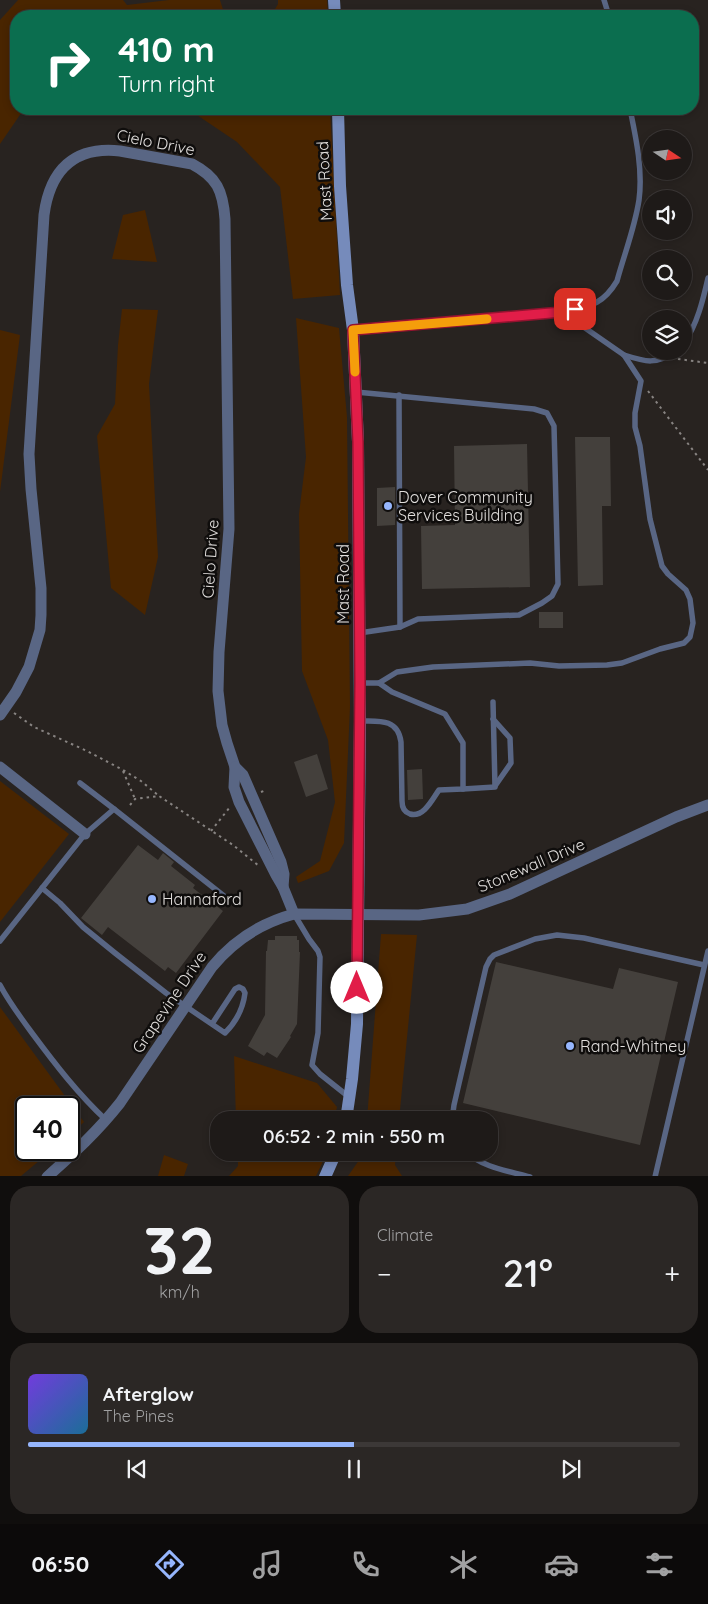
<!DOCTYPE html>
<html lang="en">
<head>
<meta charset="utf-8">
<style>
  :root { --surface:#1e1a18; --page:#2b2725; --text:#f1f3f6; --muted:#a1a1a2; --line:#3c3837; --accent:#96b6fd }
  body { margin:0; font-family:Quicksand,sans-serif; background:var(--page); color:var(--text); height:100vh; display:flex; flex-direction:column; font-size:19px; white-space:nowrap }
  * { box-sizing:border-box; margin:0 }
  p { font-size:16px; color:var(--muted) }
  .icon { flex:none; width:28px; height:28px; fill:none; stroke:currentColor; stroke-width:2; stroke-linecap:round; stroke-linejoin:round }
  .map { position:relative; height:1176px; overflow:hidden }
  .details { display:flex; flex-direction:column; gap:10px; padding:10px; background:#100e0d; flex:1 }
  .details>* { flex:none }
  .hud { position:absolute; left:10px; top:10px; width:689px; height:105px; border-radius:20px; box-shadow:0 2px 8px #0003,0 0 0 1px var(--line); background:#0b6e4f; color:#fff; overflow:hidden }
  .needle { width:32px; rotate:103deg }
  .controls { position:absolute; left:642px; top:130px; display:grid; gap:10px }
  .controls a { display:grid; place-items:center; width:50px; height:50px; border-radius:50%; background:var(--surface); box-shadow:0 2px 8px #0003,0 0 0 1px var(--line); font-size:25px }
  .speed { position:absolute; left:15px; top:1096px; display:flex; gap:10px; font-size:25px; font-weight:700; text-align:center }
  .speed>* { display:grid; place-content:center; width:65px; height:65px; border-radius:50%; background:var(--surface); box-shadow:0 2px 8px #0003,0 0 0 1px var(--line); line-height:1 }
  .speed .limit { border:2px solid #111; border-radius:8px; background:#fff; color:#111 }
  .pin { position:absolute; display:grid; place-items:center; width:42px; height:42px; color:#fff; margin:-21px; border-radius:10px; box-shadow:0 2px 8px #0006 }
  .me { position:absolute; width:55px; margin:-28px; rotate:0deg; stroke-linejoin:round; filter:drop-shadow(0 0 4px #0008) }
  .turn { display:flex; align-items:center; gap:18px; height:105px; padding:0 25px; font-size:22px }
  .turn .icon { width:65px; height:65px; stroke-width:2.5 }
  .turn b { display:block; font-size:35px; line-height:42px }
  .big { font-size:38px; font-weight:600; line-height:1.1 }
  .details .tile { flex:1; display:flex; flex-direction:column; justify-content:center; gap:8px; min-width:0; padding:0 18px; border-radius:20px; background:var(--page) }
  .details .dial { align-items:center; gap:0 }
  .dial b { font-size:65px; line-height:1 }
  .song { display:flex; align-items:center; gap:15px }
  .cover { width:60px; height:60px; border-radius:8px; background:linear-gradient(135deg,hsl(260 70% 55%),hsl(200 70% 35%)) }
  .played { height:5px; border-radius:2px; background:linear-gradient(90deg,var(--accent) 50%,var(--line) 50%) }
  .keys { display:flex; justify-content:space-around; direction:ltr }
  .heat { display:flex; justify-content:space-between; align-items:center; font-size:28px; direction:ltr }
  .details .tiles { flex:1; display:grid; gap:10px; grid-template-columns:1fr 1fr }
  .tile:last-child { grid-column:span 2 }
  .trip { position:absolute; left:210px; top:1111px; width:288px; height:50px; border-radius:20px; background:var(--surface); box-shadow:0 2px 8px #0003,0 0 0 1px var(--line); font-weight:600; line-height:50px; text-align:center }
  .dock { display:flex; height:80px; justify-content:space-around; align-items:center; background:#0c0a0a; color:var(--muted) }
  .dock .icon { width:35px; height:35px }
  .dock .on { color:var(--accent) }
  .dock b { font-size:22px; color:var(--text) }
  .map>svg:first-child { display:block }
  .green { fill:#492500 }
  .building { fill:#44403c }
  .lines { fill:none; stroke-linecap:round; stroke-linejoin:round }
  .path { stroke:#888482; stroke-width:2; stroke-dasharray:2.5 4; stroke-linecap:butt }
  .lane { stroke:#596684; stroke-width:5.5 }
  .street { stroke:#596684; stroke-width:11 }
  .secondary { stroke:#768bbb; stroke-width:12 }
  .route-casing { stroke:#92132f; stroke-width:12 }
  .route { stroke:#e11d48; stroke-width:9 }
  .slow { stroke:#f59e0b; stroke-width:9 }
  .poi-dot { fill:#96b6fd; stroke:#0f0d0c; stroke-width:2 }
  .labels { text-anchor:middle; stroke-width:5; stroke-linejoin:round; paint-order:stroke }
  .street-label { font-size:16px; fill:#e1dedc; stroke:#0f0d0c }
  .poi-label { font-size:16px; fill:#e1dedc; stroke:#0f0d0c; text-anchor:start }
</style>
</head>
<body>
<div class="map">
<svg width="708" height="1177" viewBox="0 0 708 1177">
  <rect width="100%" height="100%" fill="#282320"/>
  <g class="green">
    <path d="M18,0h105l4,5 42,-5h51l5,16h-209v93h8l-24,35v-124z"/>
    <path d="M278,0h49l1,16h-57l7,-12z"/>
    <path d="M188,109h142l10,186 -47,4 -13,-112 -43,-45z"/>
    <path d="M145,210l12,52 -45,-3 11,-44z"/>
    <path d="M122,309l36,1 -9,74 9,173 -13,58 -34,-27 -14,-152 18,-32 3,-59z"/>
    <path d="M296,318l43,10 8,89 2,193 1,97 -6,136 -15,28 -31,12 -2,-6 24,-16 15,-59 -7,-62 -26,-69 -3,-157 7,-57z"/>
    <path d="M0,330l20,5 -20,157z"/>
    <path d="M0,781l69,53 -69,88z"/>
    <path d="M381,934l36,1 -18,185h-32z"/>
    <path d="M0,1007l84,115 -15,14v-28h-43v42h26l-31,26h-21z"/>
    <path d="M234,1056l83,27 20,24 -3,13h-98z"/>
    <path d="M238,1153v-1l89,1 -11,23h-87l9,-10z"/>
    <path d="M364,1153h32l-1,12 7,11h-54z"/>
    <path d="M164,1155l24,9 -4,12h-26z"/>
  </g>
  <g class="building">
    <path d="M575,437h35l1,69h-9l1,79 -25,1z"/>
    <path d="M527,444l3,143 -108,2 -1,-63 34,-1 -1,-79z"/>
    <path d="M395,487v38l-18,1v-38z"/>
    <rect x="539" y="612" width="24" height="16"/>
    <path d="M317,754l11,35 -22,8 -12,-35z"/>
    <path d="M422,769l1,30 -15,1 -1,-30z"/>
    <path d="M138,845l20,15 5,-7 11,9 -3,4 24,19 -2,3 30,23 -47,62 -8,-6 -3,4 -57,-44 -6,8 -21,-17z"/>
    <path d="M275,936h22v4h2v12h1l-3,72 -7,12 1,1 -14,21 -10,-6 -3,4 -16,-10 17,-31 1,-64h1l1,-11h7z"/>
    <path d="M496,962l117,27 6,-21 59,14 -38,163 -177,-42z"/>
  </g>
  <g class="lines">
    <g class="path">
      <path d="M678,359l30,4"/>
      <path d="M648,391l60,79"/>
      <path d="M14,713l20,14 53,24 36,19 18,11 18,15"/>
      <path d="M123,771l12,28"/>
      <path d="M261,792l5,-2"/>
      <path d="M130,805l5,-6 24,-3 74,49 26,21"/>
      <path d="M211,831l19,-24"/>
    </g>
    <g class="lane">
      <path d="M604,0l5,16"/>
      <path d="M353,330l209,-18c27,-6 40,-6 55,-31 7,-26 18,-54 22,-81 4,-30 -3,-62 -9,-91"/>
      <path d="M684,343c13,-18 19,-43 24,-65"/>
      <path d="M624,355c22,7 32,10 52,-4"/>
      <path d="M356,392l178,17 13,4 7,13 4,158 -6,12 -10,7 -23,12 -101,4 -18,8 -41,6"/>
      <path d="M399,395l1,232"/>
      <path d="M379,683l18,-11 36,-5 97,-4 29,3 48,-1 15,-2 38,-14 24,-6 6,-6 3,-14 -3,-24 -4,-9 -18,-16 -6,-8 -12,-47 -10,-73 -5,-19v-14l6,-32 -17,-26 -62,-43"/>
      <path d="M493,719l17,19 1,25 -16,23"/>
      <path d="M360,721c18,0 38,-3 41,21l1,59c0,6 2,11 8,13 14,4 23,-16 29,-24l24,-1v-46l-18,-29 -53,-22 -13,-9h-19"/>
      <path d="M80,783l34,26"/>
      <path d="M463,789l32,-2 -2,-85"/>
      <path d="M42,888l18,15 23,24 32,26 51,40 59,40c11,-11 18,-24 20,-40l-2,-4 -4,-2 -4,2 -23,35"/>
      <path d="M294,914l15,25 9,12 2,6 -2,76 -6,32 8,9 29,23"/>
      <path d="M0,941l85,-107 29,-25 115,91"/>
      <path d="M0,985c9,17 21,33 32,48 23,31 46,61 74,87"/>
      <path d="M452,1120l2,-15 32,-138 4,-8 4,-4 41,-16 22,-4 27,3 120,27"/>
      <path d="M467,1152c16,16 42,19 63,25"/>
      <path d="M655,1177l53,-226"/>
    </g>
    <g class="street">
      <path d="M0,715l16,-23 13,-25 11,-37 1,-15v-27l-10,-99 -2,-35 15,-239c6,-45 30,-69 76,-64l72,13c25,13 31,27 33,55l4,310 -10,123 -1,39 4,34 5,18 8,24 8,8 38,87 3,12 -1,13"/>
      <path d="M0,767l85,67"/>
      <path d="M235,767l-1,20 5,15 37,73 7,12 11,27"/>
      <path d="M47,1177c28,-25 50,-45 73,-74l92,-136c22,-27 49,-44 82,-53l125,1 48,-6 43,-15 166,-77 32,-12"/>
    </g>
    <g class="secondary">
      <path d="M334,0l1,16"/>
      <path d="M338,109l2,77 7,99 6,45 5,112 2,279 -3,303 -5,55 -6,41"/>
      <path d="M325,1177l11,-25"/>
    </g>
  </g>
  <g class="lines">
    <defs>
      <path id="route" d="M357,988l3,-305 -2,-241 -5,-112 209,-18 13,-3"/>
    </defs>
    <use href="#route" class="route-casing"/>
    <use href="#route" class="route"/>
    <path class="slow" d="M355,372l-2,-42 134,-11"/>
  </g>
  <g class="poi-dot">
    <circle cx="388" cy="506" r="5"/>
    <circle cx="152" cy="899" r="5"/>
    <circle cx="570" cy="1046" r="5"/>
  </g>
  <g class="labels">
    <g class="street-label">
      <text transform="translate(156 142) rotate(11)" y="6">Cielo Drive</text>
      <text transform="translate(324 181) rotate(-93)" y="6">Mast Road</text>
      <text transform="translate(210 559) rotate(-86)" y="6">Cielo Drive</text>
      <text transform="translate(343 584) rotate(-90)" y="6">Mast Road</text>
      <text transform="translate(531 865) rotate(-23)" y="6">Stonewall Drive</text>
      <text transform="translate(169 1002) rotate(-56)" y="6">Grapevine Drive</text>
    </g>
    <g class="poi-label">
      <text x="398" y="503">Dover Community<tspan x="398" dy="18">Services Building</tspan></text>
      <text x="162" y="905">Hannaford</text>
      <text x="580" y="1052">Rand-Whitney</text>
    </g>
  </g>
</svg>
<div class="controls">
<a><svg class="needle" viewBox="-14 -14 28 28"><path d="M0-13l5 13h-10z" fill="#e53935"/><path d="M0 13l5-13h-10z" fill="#a1a1a2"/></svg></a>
<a><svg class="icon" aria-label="sound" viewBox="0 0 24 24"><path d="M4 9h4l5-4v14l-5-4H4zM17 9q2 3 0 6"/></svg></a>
<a><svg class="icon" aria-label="search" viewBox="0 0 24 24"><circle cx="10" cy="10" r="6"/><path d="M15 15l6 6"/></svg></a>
<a><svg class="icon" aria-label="layers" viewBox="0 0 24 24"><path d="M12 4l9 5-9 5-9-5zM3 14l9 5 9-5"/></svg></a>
</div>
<div class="speed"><div class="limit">40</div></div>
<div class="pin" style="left:575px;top:309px;background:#d93025"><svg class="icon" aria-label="arrive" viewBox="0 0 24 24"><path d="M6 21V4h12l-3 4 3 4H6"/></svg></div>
<svg class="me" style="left:357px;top:988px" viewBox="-20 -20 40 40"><circle r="19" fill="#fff"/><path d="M0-13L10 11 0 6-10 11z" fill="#e11d48"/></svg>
<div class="trip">06:52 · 2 min · 550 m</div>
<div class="hud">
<div class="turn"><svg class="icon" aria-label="right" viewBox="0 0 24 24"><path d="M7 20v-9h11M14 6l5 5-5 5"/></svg><div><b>410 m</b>Turn right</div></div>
</div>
</div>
<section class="details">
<div class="tiles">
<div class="tile dial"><b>32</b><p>km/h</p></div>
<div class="tile"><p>Climate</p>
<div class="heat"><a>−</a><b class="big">21°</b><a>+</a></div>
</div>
<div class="tile">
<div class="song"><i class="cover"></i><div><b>Afterglow</b><p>The Pines</p></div></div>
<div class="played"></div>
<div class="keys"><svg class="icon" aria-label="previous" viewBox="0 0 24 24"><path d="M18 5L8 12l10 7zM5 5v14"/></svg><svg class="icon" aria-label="pause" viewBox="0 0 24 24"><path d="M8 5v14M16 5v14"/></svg><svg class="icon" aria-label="next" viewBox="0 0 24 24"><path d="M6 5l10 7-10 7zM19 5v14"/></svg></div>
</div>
</div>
</section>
<nav class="dock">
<b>06:50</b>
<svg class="icon on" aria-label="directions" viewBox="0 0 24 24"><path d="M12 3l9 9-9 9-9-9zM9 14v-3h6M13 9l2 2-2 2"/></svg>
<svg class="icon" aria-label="music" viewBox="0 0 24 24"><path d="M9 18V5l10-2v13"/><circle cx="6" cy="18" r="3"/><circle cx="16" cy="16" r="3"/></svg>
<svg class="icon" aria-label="phone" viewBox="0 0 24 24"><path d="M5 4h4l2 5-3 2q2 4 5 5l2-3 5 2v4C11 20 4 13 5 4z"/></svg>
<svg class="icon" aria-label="climate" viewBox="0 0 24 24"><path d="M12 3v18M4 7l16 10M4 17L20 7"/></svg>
<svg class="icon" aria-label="car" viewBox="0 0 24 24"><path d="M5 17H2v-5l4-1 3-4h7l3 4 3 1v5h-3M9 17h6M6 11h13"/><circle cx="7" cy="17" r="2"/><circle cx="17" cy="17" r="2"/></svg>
<svg class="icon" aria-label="filters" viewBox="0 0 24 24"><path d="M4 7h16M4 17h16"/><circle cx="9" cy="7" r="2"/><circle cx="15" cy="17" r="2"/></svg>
</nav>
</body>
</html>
